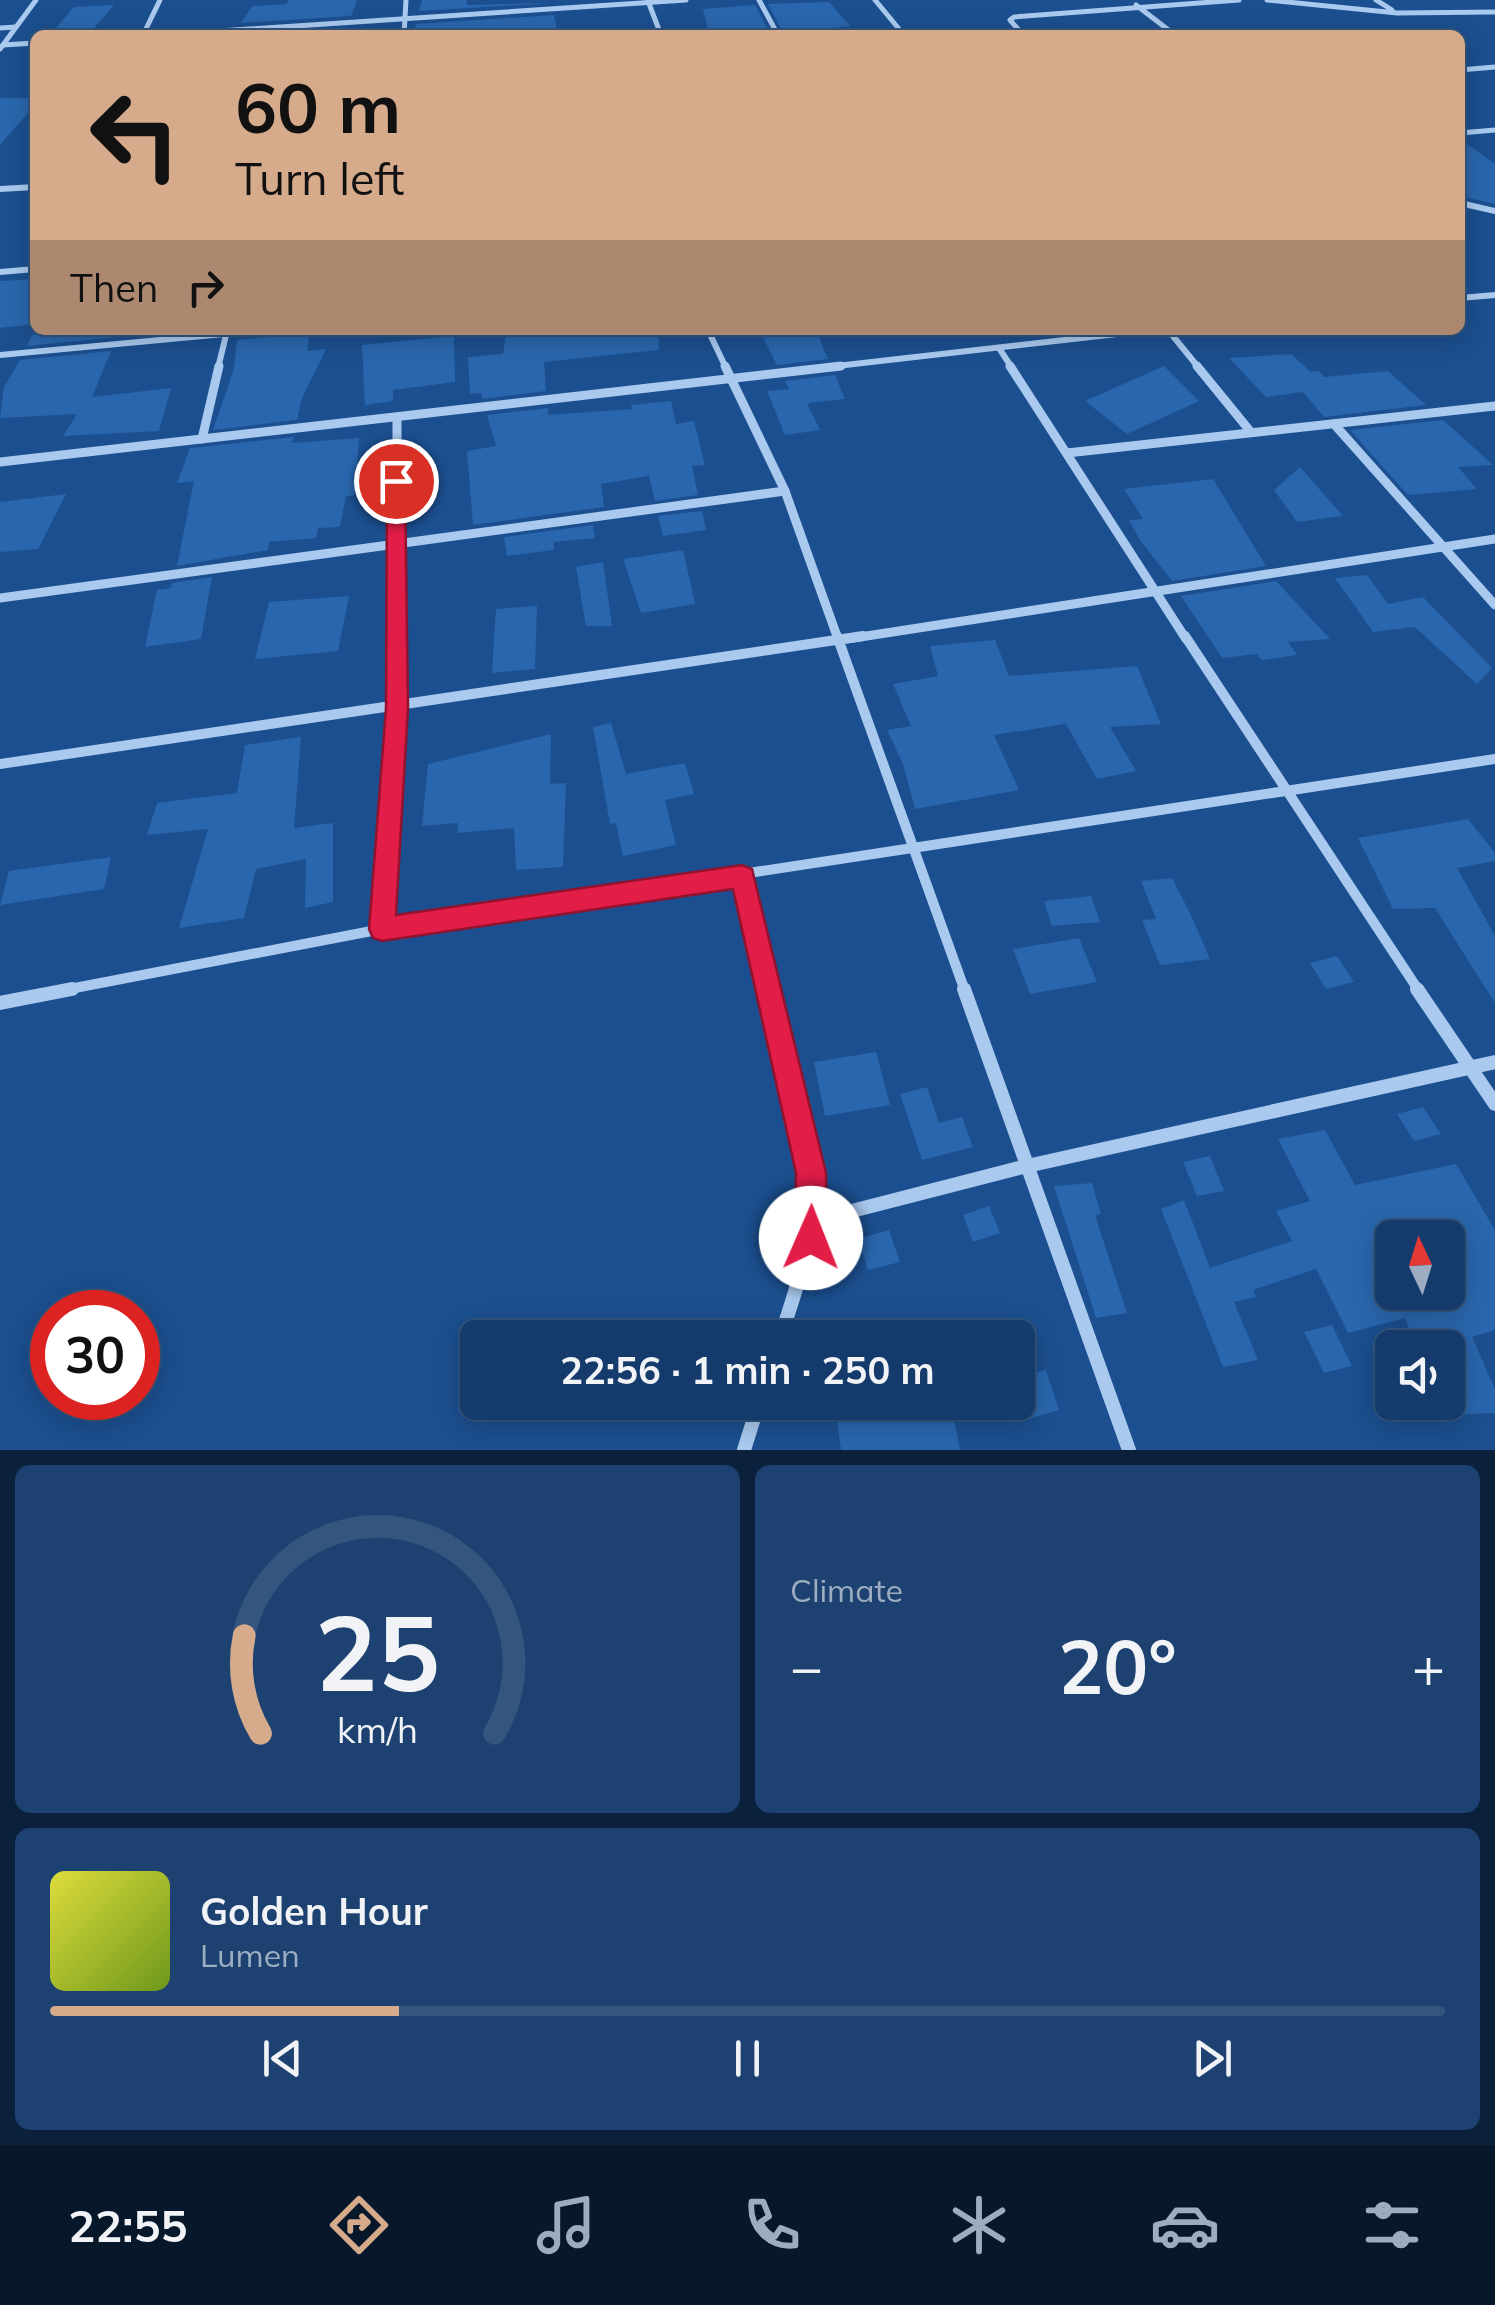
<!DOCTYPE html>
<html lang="en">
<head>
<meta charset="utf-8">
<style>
  :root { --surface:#143b6b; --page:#1d4271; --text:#f1f3f6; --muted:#9dadc1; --line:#33557e; --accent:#d6ab8b }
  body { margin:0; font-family:Mulish,sans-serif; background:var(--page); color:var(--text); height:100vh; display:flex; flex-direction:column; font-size:38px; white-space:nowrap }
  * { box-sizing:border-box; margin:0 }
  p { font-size:32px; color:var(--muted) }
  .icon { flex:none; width:55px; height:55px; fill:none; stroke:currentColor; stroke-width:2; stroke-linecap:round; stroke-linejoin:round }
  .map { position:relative; height:1450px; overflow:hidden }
  .side { display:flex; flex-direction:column; gap:15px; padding:15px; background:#0b203b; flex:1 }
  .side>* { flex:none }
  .top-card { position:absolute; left:30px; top:30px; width:1435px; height:305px; border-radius:15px; box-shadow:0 5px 25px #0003,0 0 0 2px var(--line); background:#d6ab8b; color:#111; overflow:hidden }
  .needle { width:65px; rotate:356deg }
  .fabs { position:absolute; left:1375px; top:1220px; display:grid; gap:20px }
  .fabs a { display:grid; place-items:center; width:90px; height:90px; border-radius:15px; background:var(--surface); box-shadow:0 5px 25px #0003,0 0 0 2px var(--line); font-size:50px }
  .speed { position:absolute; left:30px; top:1290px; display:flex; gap:20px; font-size:50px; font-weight:700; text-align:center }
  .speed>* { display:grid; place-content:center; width:130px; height:130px; border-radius:50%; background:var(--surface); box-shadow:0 5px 25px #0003,0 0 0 2px var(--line); line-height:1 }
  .speed .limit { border:15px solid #d22; background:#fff; color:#111 }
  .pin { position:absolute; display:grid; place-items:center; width:85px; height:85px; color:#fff; margin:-42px; border:5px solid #fff; border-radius:50%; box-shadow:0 2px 10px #0007 }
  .me { position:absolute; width:110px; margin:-55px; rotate:1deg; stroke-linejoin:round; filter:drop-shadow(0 0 8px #0008) }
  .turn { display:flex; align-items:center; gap:35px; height:210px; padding:0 40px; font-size:45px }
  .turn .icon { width:130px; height:130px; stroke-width:2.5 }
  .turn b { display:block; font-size:70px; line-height:85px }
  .then { display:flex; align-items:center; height:95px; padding:0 40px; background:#0003; gap:20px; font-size:38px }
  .big { font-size:75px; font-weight:700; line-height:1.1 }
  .side .card { flex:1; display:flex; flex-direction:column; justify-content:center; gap:15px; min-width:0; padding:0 35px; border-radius:15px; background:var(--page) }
  .side .dial { align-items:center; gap:0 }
  .dial svg { height:260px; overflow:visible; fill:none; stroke:var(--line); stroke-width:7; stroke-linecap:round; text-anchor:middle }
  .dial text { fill:var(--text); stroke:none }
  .song { display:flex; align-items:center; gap:30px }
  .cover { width:120px; height:120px; border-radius:15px; background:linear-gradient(135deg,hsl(60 70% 55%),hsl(80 70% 35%)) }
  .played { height:10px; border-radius:5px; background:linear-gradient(90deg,var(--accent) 25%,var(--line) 25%) }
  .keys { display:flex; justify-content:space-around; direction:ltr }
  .heat { display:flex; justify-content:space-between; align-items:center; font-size:55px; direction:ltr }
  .side .tiles { flex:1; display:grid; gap:15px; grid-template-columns:1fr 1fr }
  .card:last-child { grid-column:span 2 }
  .trip { position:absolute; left:460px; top:1320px; width:575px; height:100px; border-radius:15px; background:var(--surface); box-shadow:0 5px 25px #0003,0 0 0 2px var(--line); font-weight:700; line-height:100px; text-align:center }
  .menu { display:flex; height:160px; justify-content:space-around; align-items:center; background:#08182b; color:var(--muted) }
  .menu .icon { width:70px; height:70px }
  .menu .on { color:var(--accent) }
  .menu b { font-size:45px; color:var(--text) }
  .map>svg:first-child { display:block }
  .building { fill:#2a66ad; fill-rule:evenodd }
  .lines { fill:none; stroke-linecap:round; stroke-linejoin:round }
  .minor-far4 { stroke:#a9c9ee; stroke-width:5 }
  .minor-far3 { stroke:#a9c9ee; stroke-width:6 }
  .minor-far2 { stroke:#a9c9ee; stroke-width:9 }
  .minor-far1 { stroke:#a9c9ee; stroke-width:10 }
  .minor { stroke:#a9c9ee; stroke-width:14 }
  .route { fill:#e11d48; stroke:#92132f; stroke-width:2.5 }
</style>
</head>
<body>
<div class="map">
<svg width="1495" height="1450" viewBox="0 0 1495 1450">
  <rect width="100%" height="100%" fill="#1b4f8f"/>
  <g class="building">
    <path d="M288,0h69l-6,16 -110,7 11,-17 35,-2z"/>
    <path d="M422,0h45v5l85,-2 -133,8z"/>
    <path d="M829,2l21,24 -18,2 8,7h-56l-16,-31z"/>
    <path d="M114,5l-25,29 -39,1 24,-28z"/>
    <path d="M755,5l16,30h-62l-6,-26z"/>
    <path d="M554,15l4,20h-50l-1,-4 -94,4 3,-11z"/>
    <path d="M0,98h35v7l-35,40z"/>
    <path d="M1460,139l35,25v40l-35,-8z"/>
    <path d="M35,279v45l-35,4v-47z"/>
    <path d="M93,330h27l-3,7 -90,9 5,-11z"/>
    <path d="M273,330h10l1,5 26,-3 -3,19 19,-2 -24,49 -5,22 -84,10 21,-61 3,-29 31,-3z"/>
    <path d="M523,330h135l1,20 -115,12 2,29 -63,8 -2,-6 -11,1 -2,-37 35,-3 3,-21z"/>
    <path d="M759,330h57l12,29 -51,6z"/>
    <path d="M454,336l1,46 -62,8v11l-28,4 -3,-60z"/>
    <path d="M111,351l-19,46 79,-9 -12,43 -96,5 14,-22 -77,4 4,-31 16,-27z"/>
    <path d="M1291,354l20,18 8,-1 5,6 64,-6 38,34 -102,12 -21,-25 -37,5 -37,-39z"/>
    <path d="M1164,366l35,35 -72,33 -42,-33z"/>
    <path d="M835,375l10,24 -38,4 13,27 -35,5 -18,-44 22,-2 -4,-8z"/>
    <path d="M671,401l5,23 18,-3 11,44 -13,1 6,29 -43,6 -6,-25 -48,8 3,23 -131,18 -6,-74 29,-5 -9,-31 61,-7v7l84,-6 -1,-4z"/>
    <path d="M1443,420l50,45 -35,2 19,22 -69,6 -58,-65z"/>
    <path d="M294,437l-2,6 67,-5 -4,57 -9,1 -6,31 -22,1 -2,10 -47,4 -1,8 -91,16 17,-85 -17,2 13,-35z"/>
    <path d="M1300,467l43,49 -46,6 -23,-32z"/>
    <path d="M1213,479l53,87 -94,15 -32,-41 -11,-20 14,-1 -19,-30z"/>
    <path d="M66,494l-28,55 -38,3v-50z"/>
    <path d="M702,511l4,19 -43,6 -5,-20z"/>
    <path d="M593,525l2,13 -41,4v8l-47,6 -3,-19z"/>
    <path d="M683,550l12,54 -54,9 -18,-54z"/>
    <path d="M603,562l9,64h-26l-10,-59z"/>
    <path d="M1367,575l21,29 35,-7 69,71 -15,16 -62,-57 -42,5 -38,-54z"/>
    <path d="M212,577l-11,62 -56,8 12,-57 14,-2 1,-5z"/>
    <path d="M1276,581l54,58 -42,3 9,13 -35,5 -5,-6 -35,4 -41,-62z"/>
    <path d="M349,596l-11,55 -83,8 14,-57z"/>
    <path d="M537,606l-2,63 -43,4 4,-64z"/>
    <path d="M995,640l14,36 128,-10 24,58 -51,3 26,44 -39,8 -31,-55 -72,11 25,55 -104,19 -12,-45 -16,-34 24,-4 -18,-42 45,-8 -8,-30z"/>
    <path d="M611,723l15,51 59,-11 9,31 -29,6 11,45 -53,11 -7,-33 -6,1 -17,-97z"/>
    <path d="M551,734l-1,50 16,-1 -3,84 -47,3 -2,-42 -57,5 1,-10 -36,3 6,-62z"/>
    <path d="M301,737l-7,91 39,-5v79l-28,6 1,-49 -50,10 -12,49 -65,10 29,-99 -61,6 10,-32 80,-10 8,-48z"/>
    <path d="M1468,819l27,34v8l-38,7 38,68v67l-60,-95 -42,1 -35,-71z"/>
    <path d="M111,857l-7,32 -104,16 9,-34z"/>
    <path d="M1172,878l19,37 19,44 -50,6 -18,-45 14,-1 -15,-38z"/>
    <path d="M1091,896l9,26 -48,4 -8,-25z"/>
    <path d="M1079,938l18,44 -67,12 -17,-45z"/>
    <path d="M1337,956l17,26 -28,7 -16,-26z"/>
    <path d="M876,1052l14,53 -65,11 -11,-54z"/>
    <path d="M927,1087l12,36 23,-6 11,30 -51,13 -22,-66z"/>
    <path d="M1423,1107l18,27 -27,7 -17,-27z"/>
    <path d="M1325,1130l30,55 101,-21 39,66v100l-23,7 23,52v24l-47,2v-67h-31l-12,-30 -57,15 -32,-64 -63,21 3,7 -22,5 24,58 -35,7 -62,-158 23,-9 26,68 82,-27 -16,-30 34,-10 -32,-62zM1448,1226v66h-56v-54z"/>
    <path d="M1210,1156l14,35 -27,5 -14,-34z"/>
    <path d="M1092,1183l9,31 -6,1 32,98 -31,5 -42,-132z"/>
    <path d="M989,1206l11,27 -27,9 -10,-27z"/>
    <path d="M889,1230l11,32 -32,8 -10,-31z"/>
    <path d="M1332,1325l20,41 -28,7 -20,-41z"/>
    <path d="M1046,1370l13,40 -41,12v-45z"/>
    <path d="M952,1408l8,42h-119l-4,-30z"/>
  </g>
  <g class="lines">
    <g class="minor-far4">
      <path d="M759,0l19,35"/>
      <path d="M875,0l29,35"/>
      <path d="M1267,0l130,13 98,-1"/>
      <path d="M1376,0l16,10"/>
      <path d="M648,1l13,34"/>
      <path d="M1136,5l39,30"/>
      <path d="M0,28l16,-1"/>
      <path d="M143,35l17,-35"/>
      <path d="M159,35l527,-35"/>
      <path d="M404,35l2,-35"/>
      <path d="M1023,35l-13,-15 4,-3 225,-17"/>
      <path d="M3,45l32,-2"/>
      <path d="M0,49l36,-49"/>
      <path d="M1460,70l35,-3"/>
      <path d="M1460,133l35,-3"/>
    </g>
    <g class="minor-far3">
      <path d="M0,189l35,-2"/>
      <path d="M1460,203l35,8"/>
      <path d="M0,272l35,-3"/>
      <path d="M1460,298l35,-3"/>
      <path d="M708,330l18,38"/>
      <path d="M1168,330l31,38"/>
      <path d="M999,348l13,20"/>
      <path d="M0,355l266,-25"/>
      <path d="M218,368l9,-37"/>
      <path d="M819,368l333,-38"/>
    </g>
    <g class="minor-far2">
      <path d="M725,366l60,125 53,148"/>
      <path d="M1010,366l176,273"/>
      <path d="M1197,366l53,65"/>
      <path d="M397,417v222"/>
      <path d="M1334,424l161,181"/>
      <path d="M202,439l17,-73"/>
      <path d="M1067,453l428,-47"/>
      <path d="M0,462l841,-96"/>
      <path d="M0,598l785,-107"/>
      <path d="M847,639l648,-100"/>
    </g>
    <g class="minor-far1">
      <path d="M837,636l128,355"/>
      <path d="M1185,636l234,355"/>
      <path d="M0,764l863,-128"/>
      <path d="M742,876l27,115"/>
      <path d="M382,929l15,-221v-72"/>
      <path d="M59,991l323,-62 1113,-170"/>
    </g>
    <g class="minor">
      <path d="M768,989c14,59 44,148 44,205 0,50 -16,97 -32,144"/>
      <path d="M964,989l165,461"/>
      <path d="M1417,989l78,115"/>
      <path d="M0,1003l72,-14"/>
      <path d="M813,1221l214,-55 468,-104"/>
      <path d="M744,1450l15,-48"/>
    </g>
  </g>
  <path class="route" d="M396,476l9,5 3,227 -12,207 346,-50 10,4 74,304 1,65 -5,11 -11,5 -12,-5 -4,-11 1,-65 -63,-284 -351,52 -9,-3 -4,-9 17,-221 1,-227z"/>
</svg>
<div class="fabs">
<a><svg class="needle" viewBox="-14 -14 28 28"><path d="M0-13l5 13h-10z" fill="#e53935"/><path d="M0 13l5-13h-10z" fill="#9dadc1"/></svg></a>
<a><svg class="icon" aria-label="sound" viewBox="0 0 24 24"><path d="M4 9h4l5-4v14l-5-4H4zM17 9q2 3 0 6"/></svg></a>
</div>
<div class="speed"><div class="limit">30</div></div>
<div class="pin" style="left:396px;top:481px;background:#d93025"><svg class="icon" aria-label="arrive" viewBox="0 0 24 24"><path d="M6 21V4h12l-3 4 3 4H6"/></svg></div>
<svg class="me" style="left:811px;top:1238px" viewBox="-20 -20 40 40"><circle r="19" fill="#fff"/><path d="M0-13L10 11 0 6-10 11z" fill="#e11d48"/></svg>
<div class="trip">22:56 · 1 min · 250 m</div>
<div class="top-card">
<div class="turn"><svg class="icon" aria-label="left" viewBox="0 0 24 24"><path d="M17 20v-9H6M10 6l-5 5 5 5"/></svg><div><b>60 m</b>Turn left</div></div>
<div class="then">Then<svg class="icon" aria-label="right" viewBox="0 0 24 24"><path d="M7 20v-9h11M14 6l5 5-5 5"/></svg></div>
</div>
</div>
<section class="side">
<div class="tiles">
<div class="card dial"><svg viewBox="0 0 100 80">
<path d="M14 69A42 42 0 1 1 86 69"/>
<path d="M14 69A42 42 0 0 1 9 39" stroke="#d6ab8b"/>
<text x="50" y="56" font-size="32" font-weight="700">25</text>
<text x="50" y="72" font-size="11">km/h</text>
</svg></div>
<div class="card"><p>Climate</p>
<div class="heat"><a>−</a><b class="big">20°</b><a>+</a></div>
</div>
<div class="card">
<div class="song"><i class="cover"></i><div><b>Golden Hour</b><p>Lumen</p></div></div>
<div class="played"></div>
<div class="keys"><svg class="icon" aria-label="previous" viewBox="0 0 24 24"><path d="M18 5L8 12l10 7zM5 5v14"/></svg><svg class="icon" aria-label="pause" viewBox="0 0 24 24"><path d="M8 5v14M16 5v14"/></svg><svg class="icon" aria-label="next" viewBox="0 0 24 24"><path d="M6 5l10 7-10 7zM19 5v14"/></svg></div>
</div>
</div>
</section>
<nav class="menu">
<b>22:55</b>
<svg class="icon on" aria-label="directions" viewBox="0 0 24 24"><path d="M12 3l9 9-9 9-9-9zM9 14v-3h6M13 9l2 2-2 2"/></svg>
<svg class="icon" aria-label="music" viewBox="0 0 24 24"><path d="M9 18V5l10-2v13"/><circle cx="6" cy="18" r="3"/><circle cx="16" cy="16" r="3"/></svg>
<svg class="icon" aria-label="phone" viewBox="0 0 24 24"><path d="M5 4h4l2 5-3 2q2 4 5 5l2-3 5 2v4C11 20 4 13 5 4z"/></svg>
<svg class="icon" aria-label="climate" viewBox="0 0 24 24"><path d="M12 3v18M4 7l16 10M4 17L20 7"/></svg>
<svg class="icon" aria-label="car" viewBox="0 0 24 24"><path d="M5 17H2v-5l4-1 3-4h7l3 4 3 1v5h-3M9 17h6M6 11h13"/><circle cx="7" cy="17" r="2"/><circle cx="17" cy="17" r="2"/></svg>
<svg class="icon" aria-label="filters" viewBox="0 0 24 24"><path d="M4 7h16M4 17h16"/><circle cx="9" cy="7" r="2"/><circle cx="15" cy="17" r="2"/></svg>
</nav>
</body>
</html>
